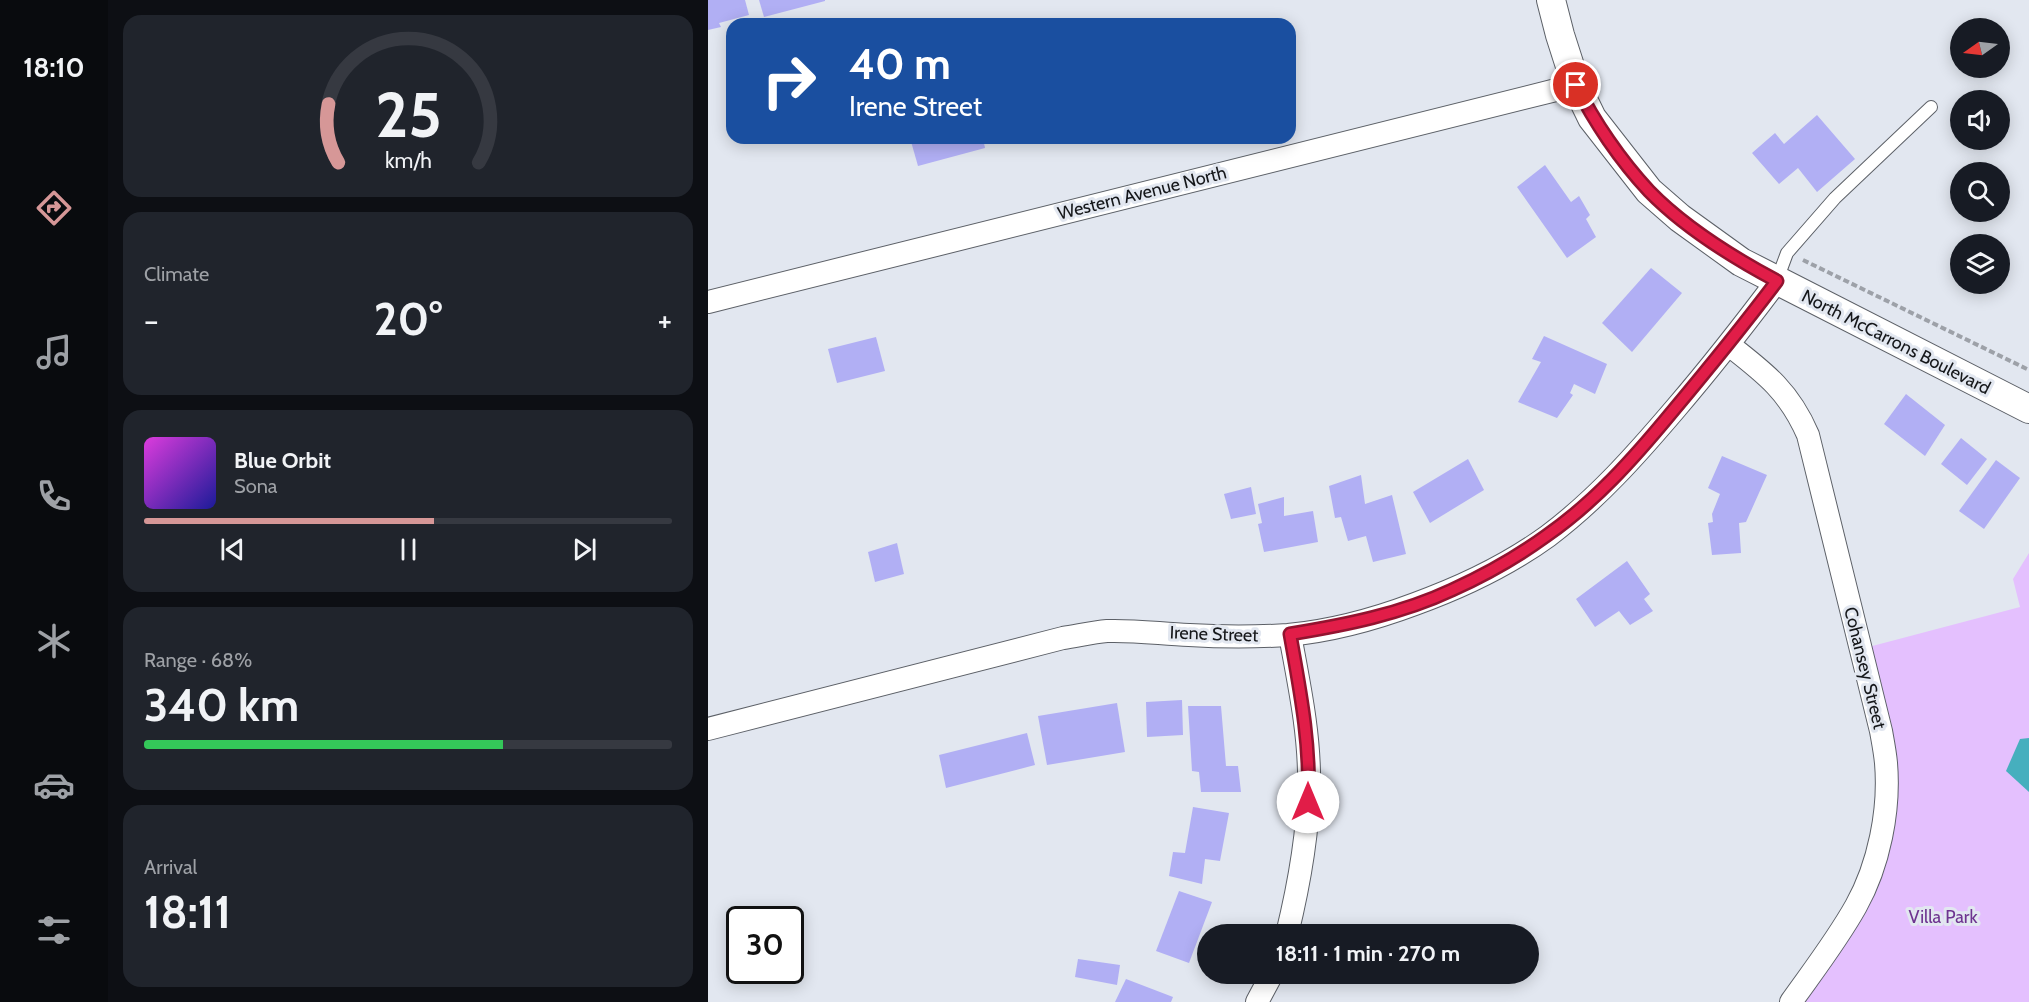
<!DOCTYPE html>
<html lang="en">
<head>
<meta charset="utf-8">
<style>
  :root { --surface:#171b24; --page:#20242c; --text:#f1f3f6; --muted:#9ea1a6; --line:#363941; --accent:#d69797 }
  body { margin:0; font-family:Cabin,sans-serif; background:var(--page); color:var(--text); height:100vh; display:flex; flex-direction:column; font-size:22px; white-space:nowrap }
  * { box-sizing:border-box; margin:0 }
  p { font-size:20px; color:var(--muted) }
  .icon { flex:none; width:33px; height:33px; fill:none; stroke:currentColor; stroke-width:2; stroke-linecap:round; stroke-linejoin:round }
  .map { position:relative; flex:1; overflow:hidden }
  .side { display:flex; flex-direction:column; gap:15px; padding:15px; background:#0d0f14; width:600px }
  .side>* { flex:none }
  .guide { position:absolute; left:18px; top:18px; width:570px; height:126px; border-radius:18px; box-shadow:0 3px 15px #0003; background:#1a4fa0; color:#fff; overflow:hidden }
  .needle { width:39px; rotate:256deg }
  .tools { position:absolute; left:1242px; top:18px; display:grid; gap:12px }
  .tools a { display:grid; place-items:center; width:60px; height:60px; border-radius:50%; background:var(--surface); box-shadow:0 3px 15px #0003; font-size:30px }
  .speed { position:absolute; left:18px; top:906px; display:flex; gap:12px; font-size:30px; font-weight:700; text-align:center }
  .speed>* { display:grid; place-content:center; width:78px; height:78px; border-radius:50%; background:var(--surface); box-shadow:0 3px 15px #0003; line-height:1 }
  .speed .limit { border:3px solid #111; border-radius:9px; background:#fff; color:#111 }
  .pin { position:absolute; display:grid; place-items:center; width:51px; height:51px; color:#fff; margin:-26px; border:3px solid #fff; border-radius:50%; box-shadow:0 2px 6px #0007 }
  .me { position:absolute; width:66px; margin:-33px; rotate:0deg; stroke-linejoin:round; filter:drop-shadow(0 0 4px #0008) }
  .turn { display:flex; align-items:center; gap:21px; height:126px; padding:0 24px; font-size:27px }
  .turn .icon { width:78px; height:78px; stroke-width:2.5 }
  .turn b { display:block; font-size:42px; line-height:51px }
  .big { font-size:45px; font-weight:800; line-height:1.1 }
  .side .widget { flex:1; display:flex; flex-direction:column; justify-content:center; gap:9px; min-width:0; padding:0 21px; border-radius:18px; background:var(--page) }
  .side .dial { align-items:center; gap:0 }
  .dial svg { height:156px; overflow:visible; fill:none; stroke:var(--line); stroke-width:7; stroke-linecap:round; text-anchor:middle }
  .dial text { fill:var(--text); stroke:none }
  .song { display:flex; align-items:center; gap:18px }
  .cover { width:72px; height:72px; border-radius:9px; background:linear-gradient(135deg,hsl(300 70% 55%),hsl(240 70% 35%)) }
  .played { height:6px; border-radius:3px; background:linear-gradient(90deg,var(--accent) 55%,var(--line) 55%) }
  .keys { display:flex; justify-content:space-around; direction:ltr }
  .heat { display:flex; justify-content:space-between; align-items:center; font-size:33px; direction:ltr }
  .charge { height:9px; border-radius:4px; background:linear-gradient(90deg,#34c759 68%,var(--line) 0) }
  .trip { position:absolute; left:489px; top:924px; width:342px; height:60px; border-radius:30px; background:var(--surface); box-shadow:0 3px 15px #0003; font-weight:800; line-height:60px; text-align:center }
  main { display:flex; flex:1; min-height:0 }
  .tab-bar { display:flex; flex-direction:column; width:108px; justify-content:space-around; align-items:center; background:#090b0e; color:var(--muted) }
  .tab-bar .icon { width:42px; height:42px }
  .tab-bar .selected { color:var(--accent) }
  .tab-bar b { font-size:27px; color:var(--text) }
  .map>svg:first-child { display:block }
  .green { fill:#e4c0fe }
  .water { fill:#46afbe }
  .building { fill:#b1aff4 }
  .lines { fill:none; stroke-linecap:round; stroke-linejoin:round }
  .service-casing { stroke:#5c6067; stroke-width:14 }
  .minor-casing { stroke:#5c6067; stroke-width:24 }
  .tertiary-casing { stroke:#5c6067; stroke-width:30 }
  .path { stroke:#9da1a8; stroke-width:4; stroke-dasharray:6 3; stroke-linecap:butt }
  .service { stroke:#fff; stroke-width:12 }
  .minor { stroke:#fff; stroke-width:22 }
  .tertiary { stroke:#fff; stroke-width:28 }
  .route-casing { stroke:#92132f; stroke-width:15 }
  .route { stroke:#e11d48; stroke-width:10 }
  .labels { text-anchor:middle; stroke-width:6; stroke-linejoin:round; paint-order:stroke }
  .street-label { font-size:18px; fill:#15171a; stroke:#e2e7f0 }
  .park-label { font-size:18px; fill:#6e3490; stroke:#e2e7f0 }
</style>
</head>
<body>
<main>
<nav class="tab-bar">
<b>18:10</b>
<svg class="icon selected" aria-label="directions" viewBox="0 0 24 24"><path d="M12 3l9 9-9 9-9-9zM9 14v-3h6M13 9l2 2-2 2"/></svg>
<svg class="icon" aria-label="music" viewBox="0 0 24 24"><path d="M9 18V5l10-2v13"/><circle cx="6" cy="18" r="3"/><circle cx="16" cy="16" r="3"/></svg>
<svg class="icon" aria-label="phone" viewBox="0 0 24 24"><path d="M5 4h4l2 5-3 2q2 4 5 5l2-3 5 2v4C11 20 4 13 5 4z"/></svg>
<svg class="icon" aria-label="climate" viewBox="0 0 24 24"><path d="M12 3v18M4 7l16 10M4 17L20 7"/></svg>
<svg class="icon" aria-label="car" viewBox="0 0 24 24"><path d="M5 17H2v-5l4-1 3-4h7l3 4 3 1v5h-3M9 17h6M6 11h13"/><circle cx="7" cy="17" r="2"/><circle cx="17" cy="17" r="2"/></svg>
<svg class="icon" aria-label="filters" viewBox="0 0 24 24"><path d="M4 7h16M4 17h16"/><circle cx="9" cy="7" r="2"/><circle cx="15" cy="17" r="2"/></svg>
</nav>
<section class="side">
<div class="widget dial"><svg viewBox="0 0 100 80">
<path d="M14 69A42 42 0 1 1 86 69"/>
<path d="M14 69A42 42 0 0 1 9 39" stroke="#d69797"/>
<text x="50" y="56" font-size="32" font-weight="700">25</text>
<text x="50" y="72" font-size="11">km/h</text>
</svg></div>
<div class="widget"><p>Climate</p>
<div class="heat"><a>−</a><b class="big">20°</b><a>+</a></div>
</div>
<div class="widget">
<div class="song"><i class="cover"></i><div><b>Blue Orbit</b><p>Sona</p></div></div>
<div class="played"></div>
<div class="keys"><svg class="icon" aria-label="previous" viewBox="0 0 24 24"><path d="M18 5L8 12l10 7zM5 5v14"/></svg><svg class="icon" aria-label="pause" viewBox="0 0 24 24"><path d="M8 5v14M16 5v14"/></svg><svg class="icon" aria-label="next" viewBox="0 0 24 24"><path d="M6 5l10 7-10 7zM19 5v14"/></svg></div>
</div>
<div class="widget"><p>Range · 68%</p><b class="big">340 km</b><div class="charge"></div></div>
<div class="widget"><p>Arrival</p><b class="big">18:11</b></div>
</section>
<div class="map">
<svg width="1321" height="1002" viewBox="0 0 1321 1002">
  <rect width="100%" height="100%" fill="#e2e7f0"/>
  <path class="green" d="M1321,553v449h-238l50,-72 45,-132 -25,-149 159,-42 -7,-28z"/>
  <path class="water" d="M1321,738v54l-23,-21 14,-32z"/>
  <g class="building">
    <path d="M0,0h37l4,15 -30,8 2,4 -13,3z"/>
    <path d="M51,0h66v1l-61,16z"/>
    <path d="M1109,115l38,44 -38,33 -19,-24 -19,16 -27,-31 23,-20 9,11z"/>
    <path d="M202,138h73l2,10 -67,18z"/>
    <path d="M837,165l26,37 8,-6 11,19 -4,4 10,18 -29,21 -50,-71z"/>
    <path d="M943,268l31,25 -50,59 -30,-29z"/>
    <path d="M836,336l63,28 -12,30 -21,-10 -4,9 3,2 -16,23 -39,-16 23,-40 -9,-3z"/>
    <path d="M168,337l9,34 -48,12 -9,-34z"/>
    <path d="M1198,394l39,31 -20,31 -41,-32z"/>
    <path d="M1253,438l26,21 -20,26 -26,-21z"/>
    <path d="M1014,456l45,19 -21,47 -7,1 2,30 -29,2 -4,-32 5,-1 -1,-8 8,-20 -12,-6z"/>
    <path d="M760,459l16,31 -54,33 -17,-31z"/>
    <path d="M1288,460l24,18 -36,51 -25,-18z"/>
    <path d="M653,475l4,29 27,-9 14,59 -33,8 -7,-26 -18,5 -7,-24 -6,1 -6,-32z"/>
    <path d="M543,487l5,27 -25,5 -7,-25z"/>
    <path d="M576,497v19l29,-5 5,31 -54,10 -6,-28 4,-1 -4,-19z"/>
    <path d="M189,543l7,31 -29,8 -7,-30z"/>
    <path d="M919,561l23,33 -6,5 9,12 -23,14 -11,-14 -24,16 -19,-28z"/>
    <path d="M474,700l1,35 -36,2 -1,-35z"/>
    <path d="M409,703l8,49 -78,13 -9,-49z"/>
    <path d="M480,706h33l5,60h12l3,26h-40l-2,-20 -7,-1z"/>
    <path d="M319,733l8,32 -89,23 -7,-33z"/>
    <path d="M485,807l36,6 -9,48 -15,-2 -3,25 -33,-8 4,-24 12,1z"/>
    <path d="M471,891l33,11 -23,61 -33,-12z"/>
    <path d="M370,959l42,6 -3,20 -42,-8z"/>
    <path d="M418,979l47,18 -2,5h-56z"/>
  </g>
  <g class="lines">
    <defs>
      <path id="service" d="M1069,280l10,-27 48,-55 96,-91"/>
      <g id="minor">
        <path d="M0,302l868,-217"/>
        <path d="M1021,345c36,28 60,46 79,90l73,296c2,11 4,21 5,32 4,47 -7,102 -30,143 -19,34 -43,65 -65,96"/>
        <path d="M0,729l355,-91c14,-2 30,-6 44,-7 28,-1 55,3 82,4 33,2 66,2 99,0 43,-4 87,-16 127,-31 47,-17 93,-39 133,-68 49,-37 88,-81 128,-128 35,-41 68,-83 101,-127"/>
        <path d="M579,934c12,-49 21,-98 22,-149 1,-50 -10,-101 -19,-150"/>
        <path d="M549,1002l15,-28"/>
      </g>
      <path id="tertiary" d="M843,0l9,35 16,50 16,33 57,73 31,27 61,44 288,147"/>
    </defs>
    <use href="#service" class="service-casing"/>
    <use href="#minor" class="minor-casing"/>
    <use href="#tertiary" class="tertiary-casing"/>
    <path class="path" d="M1095,260l226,110"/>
    <use href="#service" class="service"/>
    <use href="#minor" class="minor"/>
    <use href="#tertiary" class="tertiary"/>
  </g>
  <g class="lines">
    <defs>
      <path id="route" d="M600,802c3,-57 -8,-112 -18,-168 55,-9 111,-20 162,-44 33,-15 65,-33 94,-54 49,-34 88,-78 126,-124 36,-43 71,-86 105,-131 -45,-24 -92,-53 -128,-90 -28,-30 -55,-69 -73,-106"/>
    </defs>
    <use href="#route" class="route-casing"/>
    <use href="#route" class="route"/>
  </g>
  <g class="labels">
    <g class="street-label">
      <text transform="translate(434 193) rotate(-14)" y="6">Western Avenue North</text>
      <text transform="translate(1188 342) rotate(27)" y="6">North McCarrons Boulevard</text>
      <text transform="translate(506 634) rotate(2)" y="6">Irene Street</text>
      <text transform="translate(1157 668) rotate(76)" y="6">Cohansey Street</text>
    </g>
    <g class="park-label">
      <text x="1235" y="923">Villa Park</text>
    </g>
  </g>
</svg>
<div class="tools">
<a><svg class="needle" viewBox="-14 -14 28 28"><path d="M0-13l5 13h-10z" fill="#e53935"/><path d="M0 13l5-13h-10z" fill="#9ea1a6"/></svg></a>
<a><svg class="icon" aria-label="sound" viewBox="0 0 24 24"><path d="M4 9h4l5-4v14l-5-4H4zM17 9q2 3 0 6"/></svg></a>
<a><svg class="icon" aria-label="search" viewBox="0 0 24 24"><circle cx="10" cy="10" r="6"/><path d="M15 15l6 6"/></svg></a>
<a><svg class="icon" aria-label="layers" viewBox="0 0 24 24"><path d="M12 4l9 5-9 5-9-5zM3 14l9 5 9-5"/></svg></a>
</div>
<div class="speed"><div class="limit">30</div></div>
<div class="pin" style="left:868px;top:85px;background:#d93025"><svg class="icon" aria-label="arrive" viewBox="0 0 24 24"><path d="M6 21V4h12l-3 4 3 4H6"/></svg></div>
<svg class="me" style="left:600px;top:802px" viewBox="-20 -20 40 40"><circle r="19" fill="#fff"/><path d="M0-13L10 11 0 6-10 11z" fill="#e11d48"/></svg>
<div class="trip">18:11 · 1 min · 270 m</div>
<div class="guide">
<div class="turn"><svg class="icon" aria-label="right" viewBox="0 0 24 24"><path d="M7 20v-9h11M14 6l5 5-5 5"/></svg><div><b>40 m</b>Irene Street</div></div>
</div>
</div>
</main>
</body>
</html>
